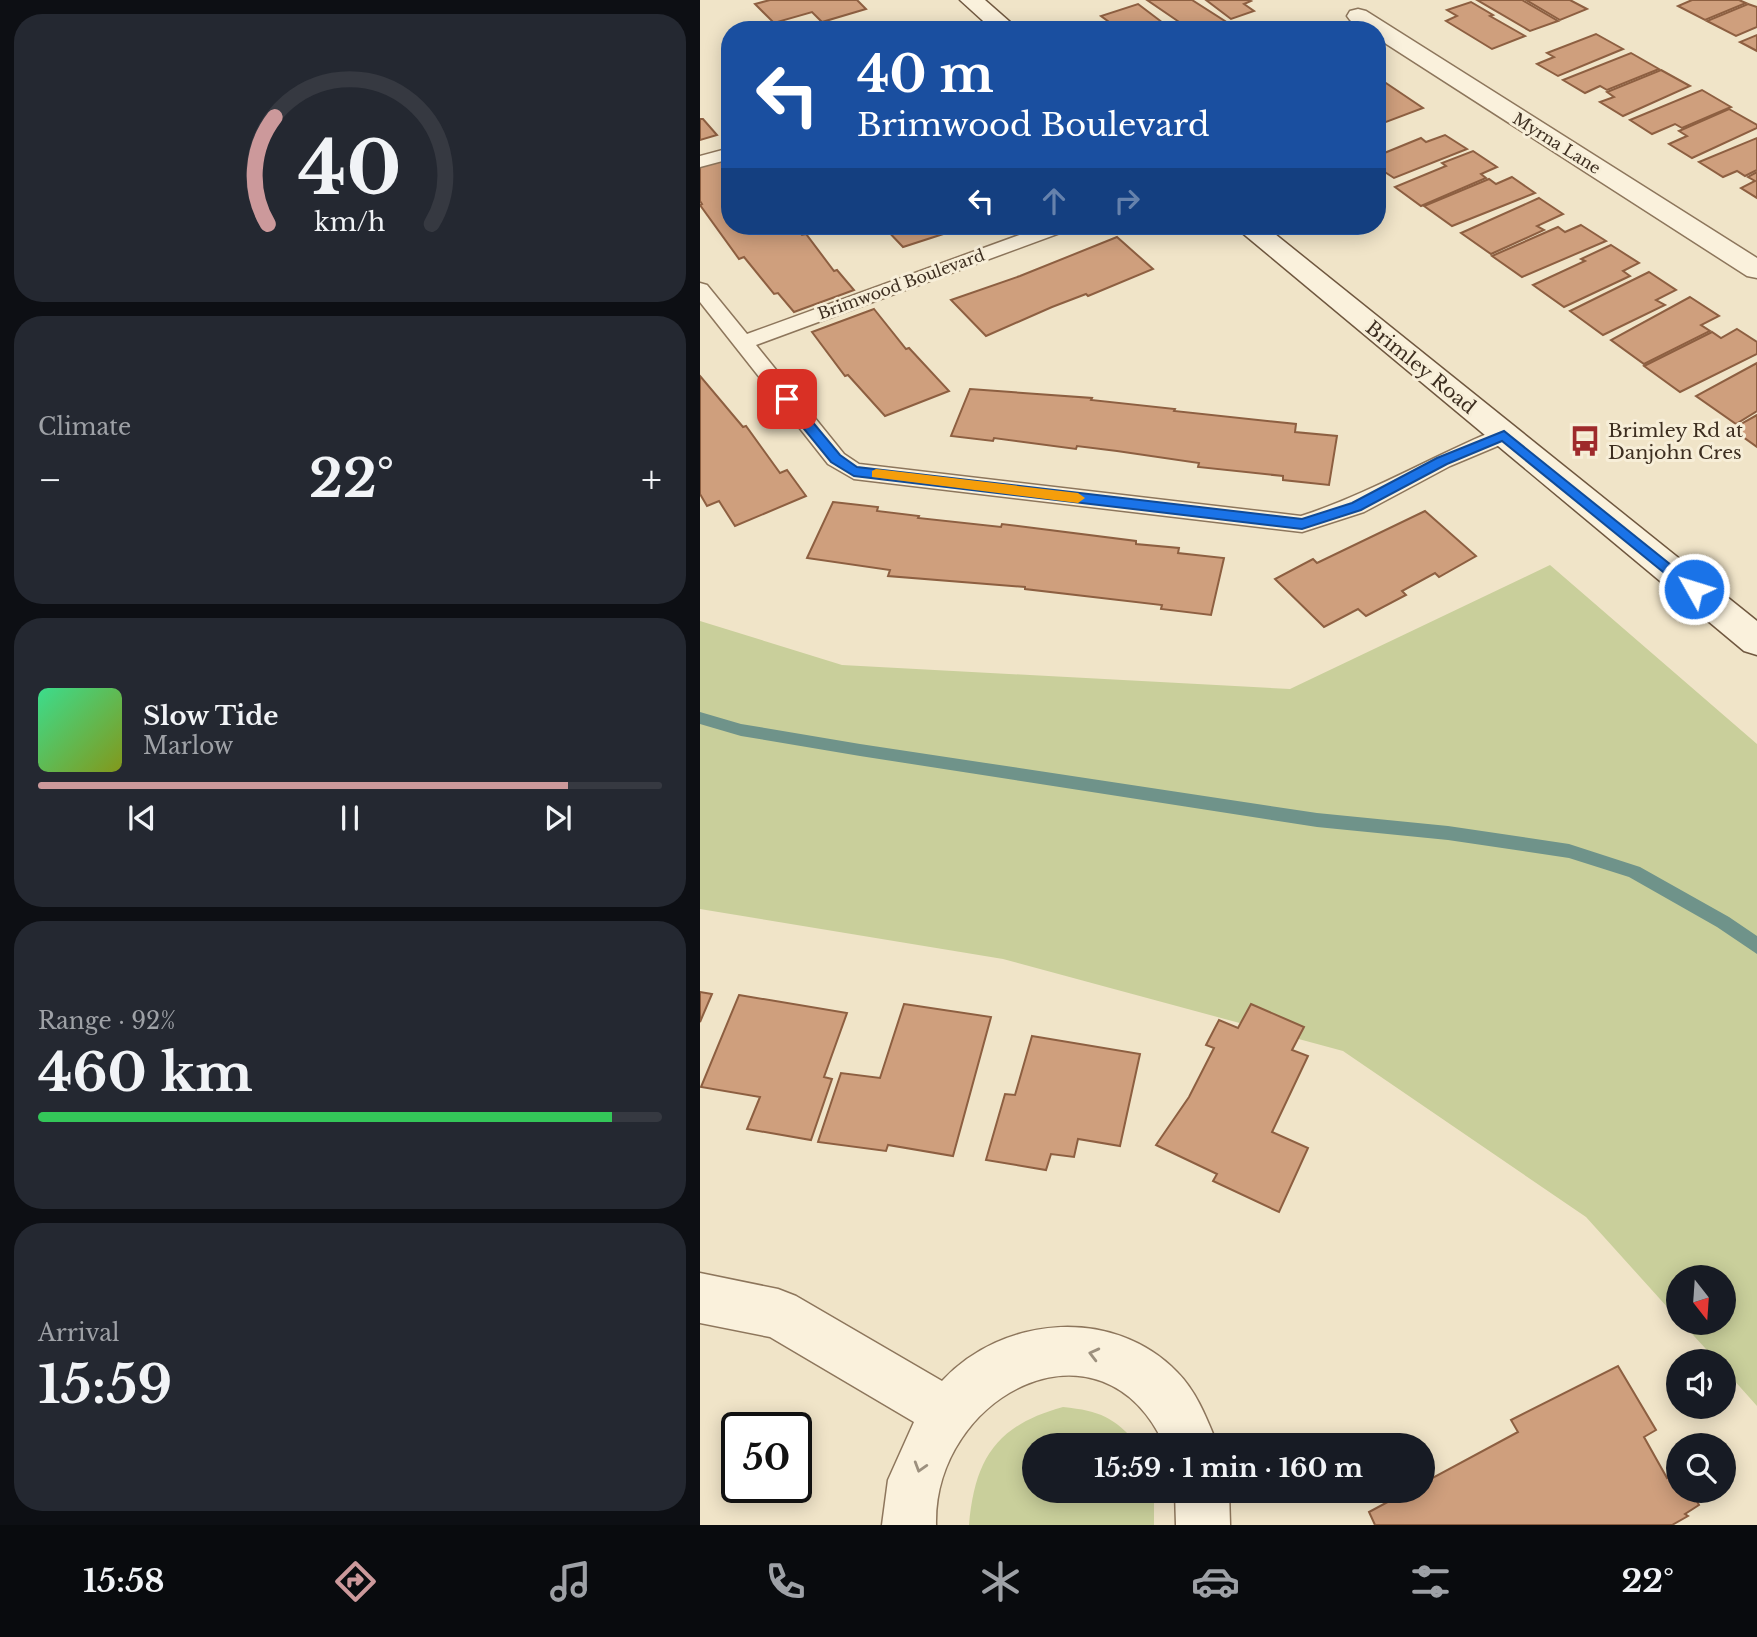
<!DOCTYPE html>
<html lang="en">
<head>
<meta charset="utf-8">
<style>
  :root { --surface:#171b24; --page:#242831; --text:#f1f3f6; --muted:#9ea1a6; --line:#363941; --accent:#cc999b }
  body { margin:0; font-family:"Libre Baskerville",serif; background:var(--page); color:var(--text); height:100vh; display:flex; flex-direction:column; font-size:26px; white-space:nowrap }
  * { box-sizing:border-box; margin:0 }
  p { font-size:23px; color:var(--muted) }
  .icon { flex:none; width:38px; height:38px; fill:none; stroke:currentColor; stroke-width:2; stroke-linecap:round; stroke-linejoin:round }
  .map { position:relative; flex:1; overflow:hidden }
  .sheet { display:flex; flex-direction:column; gap:14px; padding:14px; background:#0d0f14; width:700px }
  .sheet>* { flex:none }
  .hud { position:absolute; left:21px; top:21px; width:665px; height:214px; border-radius:28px; box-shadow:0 4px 18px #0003; background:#1a4fa0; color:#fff; overflow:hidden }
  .needle { width:46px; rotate:163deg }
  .buttons { position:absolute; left:966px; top:1265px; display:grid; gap:14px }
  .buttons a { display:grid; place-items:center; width:70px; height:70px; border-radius:50%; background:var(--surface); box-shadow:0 4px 18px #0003; font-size:35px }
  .speed { position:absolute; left:21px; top:1412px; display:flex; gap:14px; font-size:35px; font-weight:700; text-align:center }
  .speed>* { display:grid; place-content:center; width:91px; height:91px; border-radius:50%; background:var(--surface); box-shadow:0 4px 18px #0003; line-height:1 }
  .speed .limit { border:4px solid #111; border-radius:10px; background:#fff; color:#111 }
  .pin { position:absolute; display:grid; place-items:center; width:60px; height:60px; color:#fff; margin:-30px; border-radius:14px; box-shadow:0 4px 10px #0006 }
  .me { position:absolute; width:77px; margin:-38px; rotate:309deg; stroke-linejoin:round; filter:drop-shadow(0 0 5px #0008) }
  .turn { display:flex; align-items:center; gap:24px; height:147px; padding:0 21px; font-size:32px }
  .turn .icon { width:91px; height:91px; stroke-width:2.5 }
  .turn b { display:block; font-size:49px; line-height:60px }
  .lanes { display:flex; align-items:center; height:66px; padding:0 21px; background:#0003; justify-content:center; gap:35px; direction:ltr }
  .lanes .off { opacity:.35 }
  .big { font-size:52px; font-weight:800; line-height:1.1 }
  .sheet .card { flex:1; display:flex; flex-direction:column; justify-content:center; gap:10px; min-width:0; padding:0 24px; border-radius:28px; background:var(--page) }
  .sheet .dial { align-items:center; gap:0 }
  .dial svg { height:182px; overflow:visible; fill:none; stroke:var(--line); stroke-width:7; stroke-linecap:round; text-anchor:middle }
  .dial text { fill:var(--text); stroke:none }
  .song { display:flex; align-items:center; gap:21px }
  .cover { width:84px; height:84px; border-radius:10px; background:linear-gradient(135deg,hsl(150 70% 55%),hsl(70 70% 35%)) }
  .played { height:7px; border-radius:4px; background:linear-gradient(90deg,var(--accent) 85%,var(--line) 85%) }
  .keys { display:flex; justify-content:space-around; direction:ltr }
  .heat { display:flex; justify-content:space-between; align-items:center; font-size:38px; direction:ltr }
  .charge { height:10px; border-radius:5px; background:linear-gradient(90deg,#34c759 92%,var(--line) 0) }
  .trip { position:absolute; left:322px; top:1433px; width:413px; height:70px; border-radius:35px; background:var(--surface); box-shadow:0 4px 18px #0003; font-weight:800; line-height:70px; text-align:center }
  .menu { display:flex; height:112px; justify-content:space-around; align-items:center; background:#090b0e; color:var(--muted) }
  .menu .icon { width:49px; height:49px }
  .menu .selected { color:var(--accent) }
  .menu b { font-size:32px; color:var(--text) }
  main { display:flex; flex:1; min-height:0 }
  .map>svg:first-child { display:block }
  .green { fill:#c9cf9b }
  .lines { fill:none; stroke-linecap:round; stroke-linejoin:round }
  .stream { fill:#6f938a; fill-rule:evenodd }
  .building { fill:#cf9f7d; stroke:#8d5f41; stroke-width:2 }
  .service-casing { stroke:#8d765c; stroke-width:3 }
  .minor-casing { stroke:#8d765c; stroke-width:3 }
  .secondary-casing { stroke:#6f573f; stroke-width:3 }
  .service { fill:#faf1dc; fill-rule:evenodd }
  .minor { fill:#faf1dc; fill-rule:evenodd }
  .secondary { fill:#faf1dc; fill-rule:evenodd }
  .oneway { stroke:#9c907e }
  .route { fill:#1a73e8; stroke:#114b97; stroke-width:2 }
  .slow { fill:#f59e0b }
  .labels { text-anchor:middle; stroke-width:6; stroke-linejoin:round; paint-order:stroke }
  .far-street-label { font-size:16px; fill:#3d2e20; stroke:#f7eed8 }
  .street-label { font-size:19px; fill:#3d2e20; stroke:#f7eed8 }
  .poi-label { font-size:19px; fill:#3d2e20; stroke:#f7eed8; text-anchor:start }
</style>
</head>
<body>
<main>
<section class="sheet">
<div class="card dial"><svg viewBox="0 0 100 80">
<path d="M14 69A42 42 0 1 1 86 69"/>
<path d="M14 69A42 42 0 0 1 17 22" stroke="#cc999b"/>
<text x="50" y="56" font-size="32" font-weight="700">40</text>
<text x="50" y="72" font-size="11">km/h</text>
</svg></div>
<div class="card"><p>Climate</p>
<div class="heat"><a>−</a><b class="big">22°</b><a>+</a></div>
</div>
<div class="card">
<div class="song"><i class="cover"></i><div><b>Slow Tide</b><p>Marlow</p></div></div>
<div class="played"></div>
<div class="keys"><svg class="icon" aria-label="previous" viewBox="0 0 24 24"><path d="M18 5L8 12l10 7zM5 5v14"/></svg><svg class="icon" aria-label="pause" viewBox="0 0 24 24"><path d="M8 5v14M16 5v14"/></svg><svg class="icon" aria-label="next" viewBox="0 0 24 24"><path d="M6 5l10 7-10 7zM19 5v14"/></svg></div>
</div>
<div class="card"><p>Range · 92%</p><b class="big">460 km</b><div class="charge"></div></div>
<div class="card"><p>Arrival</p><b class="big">15:59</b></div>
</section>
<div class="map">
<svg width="1057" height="1525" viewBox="0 0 1057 1525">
  <rect width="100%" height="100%" fill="#f0e4c8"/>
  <g class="green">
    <path d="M850,565l207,179v662l-33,-37v-7l-7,-1 -35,-38h42v-45h-46v41l-92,-102 -243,-166 -340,-92 -303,-50v-288l142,44 448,24z"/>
    <path d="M363,1407c38,4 50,10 76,38l-105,1v45h120v34h-185c6,-67 28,-100 94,-118z"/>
  </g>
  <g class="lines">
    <path class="stream" d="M0,712l41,12 119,20 457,69 131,13 121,18 71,23 89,50 28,19v18l-40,-27 -88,-50 -60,-19 -121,-18 -131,-13 -457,-71 -119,-20 -41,-12z"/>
  </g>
  <g class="building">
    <path d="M70,0h87l9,9 -44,13 -10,-10 -38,11 -19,-19z"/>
    <path d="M447,0h45l36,23 -19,7h-9l-8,-6 -7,2z"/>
    <path d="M506,0h43l2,1 -7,3 10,7 -23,8z"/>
    <path d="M777,0h45l36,21 -28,10z"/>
    <path d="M826,0h44l17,9 -27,11z"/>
    <path d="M992,0h47l7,3 -41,17 -27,-14z"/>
    <path d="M771,2l22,13 -3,1 35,20 -33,13 -46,-28 11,-5 -10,-6z"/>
    <path d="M438,4l29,22 9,4h-56l-19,-14z"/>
    <path d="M1048,4l9,3v20l-21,9 -29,-15z"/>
    <path d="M896,34l27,15 -65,27 -21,-12 17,-7 -7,-4z"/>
    <path d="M1057,35v16l-17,-9z"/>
    <path d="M931,53l28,16 -52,21 -7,-4 -15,7 -22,-13z"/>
    <path d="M961,70l29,16 -67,30 -23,-14 14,-5 -7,-5z"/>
    <path d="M677,77l46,31 -37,14 -9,-6z"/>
    <path d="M1002,90l29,17 -49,21 -7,-4 -23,10 -22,-14z"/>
    <path d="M1029,109l28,16v3l-65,30 -23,-14 18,-8 -8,-5z"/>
    <path d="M0,119h3l14,16 -17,5z"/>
    <path d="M745,135l22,14 -73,29 -17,-11v-11l44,-18 5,4z"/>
    <path d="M1057,138v32l-12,6 -8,-5 -14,6 -24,-15z"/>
    <path d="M773,151l24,16 -16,7 5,4 -65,28 -26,-19 51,-21 -4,-3z"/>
    <path d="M30,155v71h64l8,9 4,-1 28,37 3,-1 17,20 -60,22 -16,-19 -4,1 -30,-37 -5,2 -39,-54 2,-1 -2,-3v-36z"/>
    <path d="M1057,172v26l-16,-10 14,-7 -7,-4z"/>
    <path d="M812,177l23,16 -83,33 -28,-20 65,-27 7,5z"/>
    <path d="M839,198l24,16 -26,12 7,4 -53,24 -30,-21z"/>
    <path d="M881,225l25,16 -84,36 -30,-21 66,-29 7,5z"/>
    <path d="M183,226h85l-65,21z"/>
    <path d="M417,237l36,32 -65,27 -2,-2 -34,13 -66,29 -35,-36 69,-24z"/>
    <path d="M911,245l28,18 -16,8 7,5 -66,31 -31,-22 52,-24 -4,-2z"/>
    <path d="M949,272l27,18 -20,10 9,5 -62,30 -33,-24z"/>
    <path d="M990,297l29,19 -18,9 9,6 -66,33 -33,-24z"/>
    <path d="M174,309l32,40 3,-1 40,43 -64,25 -37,-41 -3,1 -33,-44z"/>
    <path d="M1037,329l20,13v12l-77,38 -36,-26 68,-34 9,6z"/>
    <path d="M1057,363v48l-21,13 -40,-28z"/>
    <path d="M0,376l43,51 3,-1 34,47 7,-3 19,26 -71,30 -16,-25 -12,5 -7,-12z"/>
    <path d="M270,389l122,9 -1,2 84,9 -1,2 122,13 -1,8 42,4 -8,49 -46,-5v-4l-85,-9 1,-4 -82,-12 -40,-5 -1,3 -82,-11 -1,3 -42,-5z"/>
    <path d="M1057,415v32l-25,-18z"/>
    <path d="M133,502l45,5 -1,4 42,5 -1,2 83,9 1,-3 134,17v3l43,4 -1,5 46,5 -13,57 -50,-6 1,-4 -137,-16v-2l-137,-11 2,-6 -83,-12z"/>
    <path d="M725,511l51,45 -37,21 -4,-4 -33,18 4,4 -40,21 -8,-7 -34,18 -49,-48 38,-20 4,4z"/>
    <path d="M0,992l12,2 -12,28z"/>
    <path d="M39,995l108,18 -23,64 8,2 -21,61 -64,-11 13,-32 -59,-10z"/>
    <path d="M204,1004l87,13 -38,139 -65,-11 -2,6 -68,-9 23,-69 39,5z"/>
    <path d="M551,1004l53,23 -12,23 16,6 -36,76 36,16 -29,64 -66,-31 4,-7 -61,-29 33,-48 25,-49 -8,-3 13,-25 19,8z"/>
    <path d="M332,1036l108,18 -20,92 -42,-7 -4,18 -23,-3 -5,16 -60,-10 19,-66 10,1z"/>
    <path d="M918,1366l38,64 -12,7 23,41 11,-8v21h13l8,14 -14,9 3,2 -16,9h-297l-6,-13 39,-21h15v-8l95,-51 -7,-12z"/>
  </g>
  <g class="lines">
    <defs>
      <g id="service">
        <path d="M30,148v11l-30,8v-11z"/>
        <path d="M344,226h26l-2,4 -312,115 88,109 15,10 442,52c68,-22 130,-59 195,-86l8,-2 8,2 3,5 -3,5 -62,26 -86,46 -62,20 -448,-53 -26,-15 -128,-162v-19l7,2 40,49z"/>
      </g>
      <g id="minor">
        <path d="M658,9l8,2 391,247v20l-10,-2 -370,-238v-8c-13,0 -23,-3 -30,-14l3,-5z"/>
        <path d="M0,1273l78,16 18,7 146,85c60,-65 171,-75 235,-9 20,20 30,47 41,74h-53c-63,-139 -232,-51 -229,79h-54l6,-45 26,-58 -144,-85 -70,-14z"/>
        <path d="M475,1491h54l1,34h-54z"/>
      </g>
      <g id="secondary">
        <path d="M260,0h25l34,30h-26z"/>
        <path d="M534,226h31l492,395v34l-13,-4z"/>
      </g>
    </defs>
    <use href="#service" class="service-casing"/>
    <use href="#minor" class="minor-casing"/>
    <use href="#secondary" class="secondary-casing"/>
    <use href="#service" class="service"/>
    <use href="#minor" class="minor"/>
    <use href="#secondary" class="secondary"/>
  </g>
  <defs><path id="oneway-chevron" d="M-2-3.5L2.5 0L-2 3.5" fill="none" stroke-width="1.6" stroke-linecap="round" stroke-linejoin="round" transform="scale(1.75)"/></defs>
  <g class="oneway">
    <use href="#oneway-chevron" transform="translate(394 1354) rotate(-166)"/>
    <use href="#oneway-chevron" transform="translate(220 1467) rotate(107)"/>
  </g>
  <path class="route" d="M87,394l4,2 49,59 17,12 445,52 50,-16 85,-45 67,-27 197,158 -2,4h-10l-187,-152 -55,23 -86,46 -59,19 -448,-53 -23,-14 -49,-60v-6z"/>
  <path class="slow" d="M176,469l202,24 7,5 -7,5 -206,-26v-6z"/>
  <defs>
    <symbol id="bus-bare" viewBox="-9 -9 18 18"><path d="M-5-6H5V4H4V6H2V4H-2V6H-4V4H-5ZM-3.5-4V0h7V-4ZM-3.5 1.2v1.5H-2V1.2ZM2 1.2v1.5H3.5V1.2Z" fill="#9e2a2b" stroke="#f7eed8" stroke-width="2.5" paint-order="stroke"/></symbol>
  </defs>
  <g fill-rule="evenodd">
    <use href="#bus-bare" x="863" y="419" width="44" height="44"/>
  </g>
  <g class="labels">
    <g class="far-street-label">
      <text transform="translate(857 143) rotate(32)" y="6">Myrna Lane</text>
      <text transform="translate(201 284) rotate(-20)" y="6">Brimwood Boulevard</text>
    </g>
    <g class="street-label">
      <text transform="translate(721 367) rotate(39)" y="7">Brimley Road</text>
    </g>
    <g class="poi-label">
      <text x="908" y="437">Brimley Rd at<tspan x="908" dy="22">Danjohn Cres</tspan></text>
    </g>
  </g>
</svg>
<div class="buttons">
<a><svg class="needle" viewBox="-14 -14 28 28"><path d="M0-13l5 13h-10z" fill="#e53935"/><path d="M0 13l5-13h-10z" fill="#9ea1a6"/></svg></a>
<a><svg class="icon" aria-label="sound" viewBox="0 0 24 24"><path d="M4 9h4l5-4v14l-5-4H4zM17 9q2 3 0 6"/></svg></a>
<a><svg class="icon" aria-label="search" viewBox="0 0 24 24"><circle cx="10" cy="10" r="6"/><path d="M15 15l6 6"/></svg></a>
</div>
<div class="speed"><div class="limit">50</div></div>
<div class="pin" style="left:87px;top:399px;background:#d93025"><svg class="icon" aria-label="arrive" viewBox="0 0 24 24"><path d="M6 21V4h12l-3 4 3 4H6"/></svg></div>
<svg class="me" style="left:994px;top:589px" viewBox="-20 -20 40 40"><circle r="17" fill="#1a73e8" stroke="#fff" stroke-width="3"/><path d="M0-11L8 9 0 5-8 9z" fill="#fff"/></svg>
<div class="trip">15:59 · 1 min · 160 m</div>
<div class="hud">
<div class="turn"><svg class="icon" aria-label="left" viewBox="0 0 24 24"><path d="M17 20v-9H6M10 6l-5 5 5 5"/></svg><div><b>40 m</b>Brimwood Boulevard</div></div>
<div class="lanes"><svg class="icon" aria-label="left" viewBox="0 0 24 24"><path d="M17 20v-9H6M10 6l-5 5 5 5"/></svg><svg class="icon off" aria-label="ahead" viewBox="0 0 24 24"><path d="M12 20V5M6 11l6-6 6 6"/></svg><svg class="icon off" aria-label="right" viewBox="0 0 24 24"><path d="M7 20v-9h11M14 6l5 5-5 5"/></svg></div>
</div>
</div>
</main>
<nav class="menu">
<b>15:58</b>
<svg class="icon selected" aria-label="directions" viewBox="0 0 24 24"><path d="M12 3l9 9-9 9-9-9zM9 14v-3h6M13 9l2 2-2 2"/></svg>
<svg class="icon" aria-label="music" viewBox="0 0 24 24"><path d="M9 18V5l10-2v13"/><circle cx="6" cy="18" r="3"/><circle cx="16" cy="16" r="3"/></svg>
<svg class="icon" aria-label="phone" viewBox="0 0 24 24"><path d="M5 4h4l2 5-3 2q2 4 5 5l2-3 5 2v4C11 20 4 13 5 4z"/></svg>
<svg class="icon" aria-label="climate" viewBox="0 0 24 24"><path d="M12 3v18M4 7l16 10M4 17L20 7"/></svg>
<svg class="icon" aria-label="car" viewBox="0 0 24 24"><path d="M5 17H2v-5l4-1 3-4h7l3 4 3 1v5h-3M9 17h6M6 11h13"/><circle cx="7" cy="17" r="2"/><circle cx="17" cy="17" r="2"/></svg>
<svg class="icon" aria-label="filters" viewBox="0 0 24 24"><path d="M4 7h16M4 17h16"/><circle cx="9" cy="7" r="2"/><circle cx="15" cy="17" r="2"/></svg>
<b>22°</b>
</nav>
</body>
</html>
